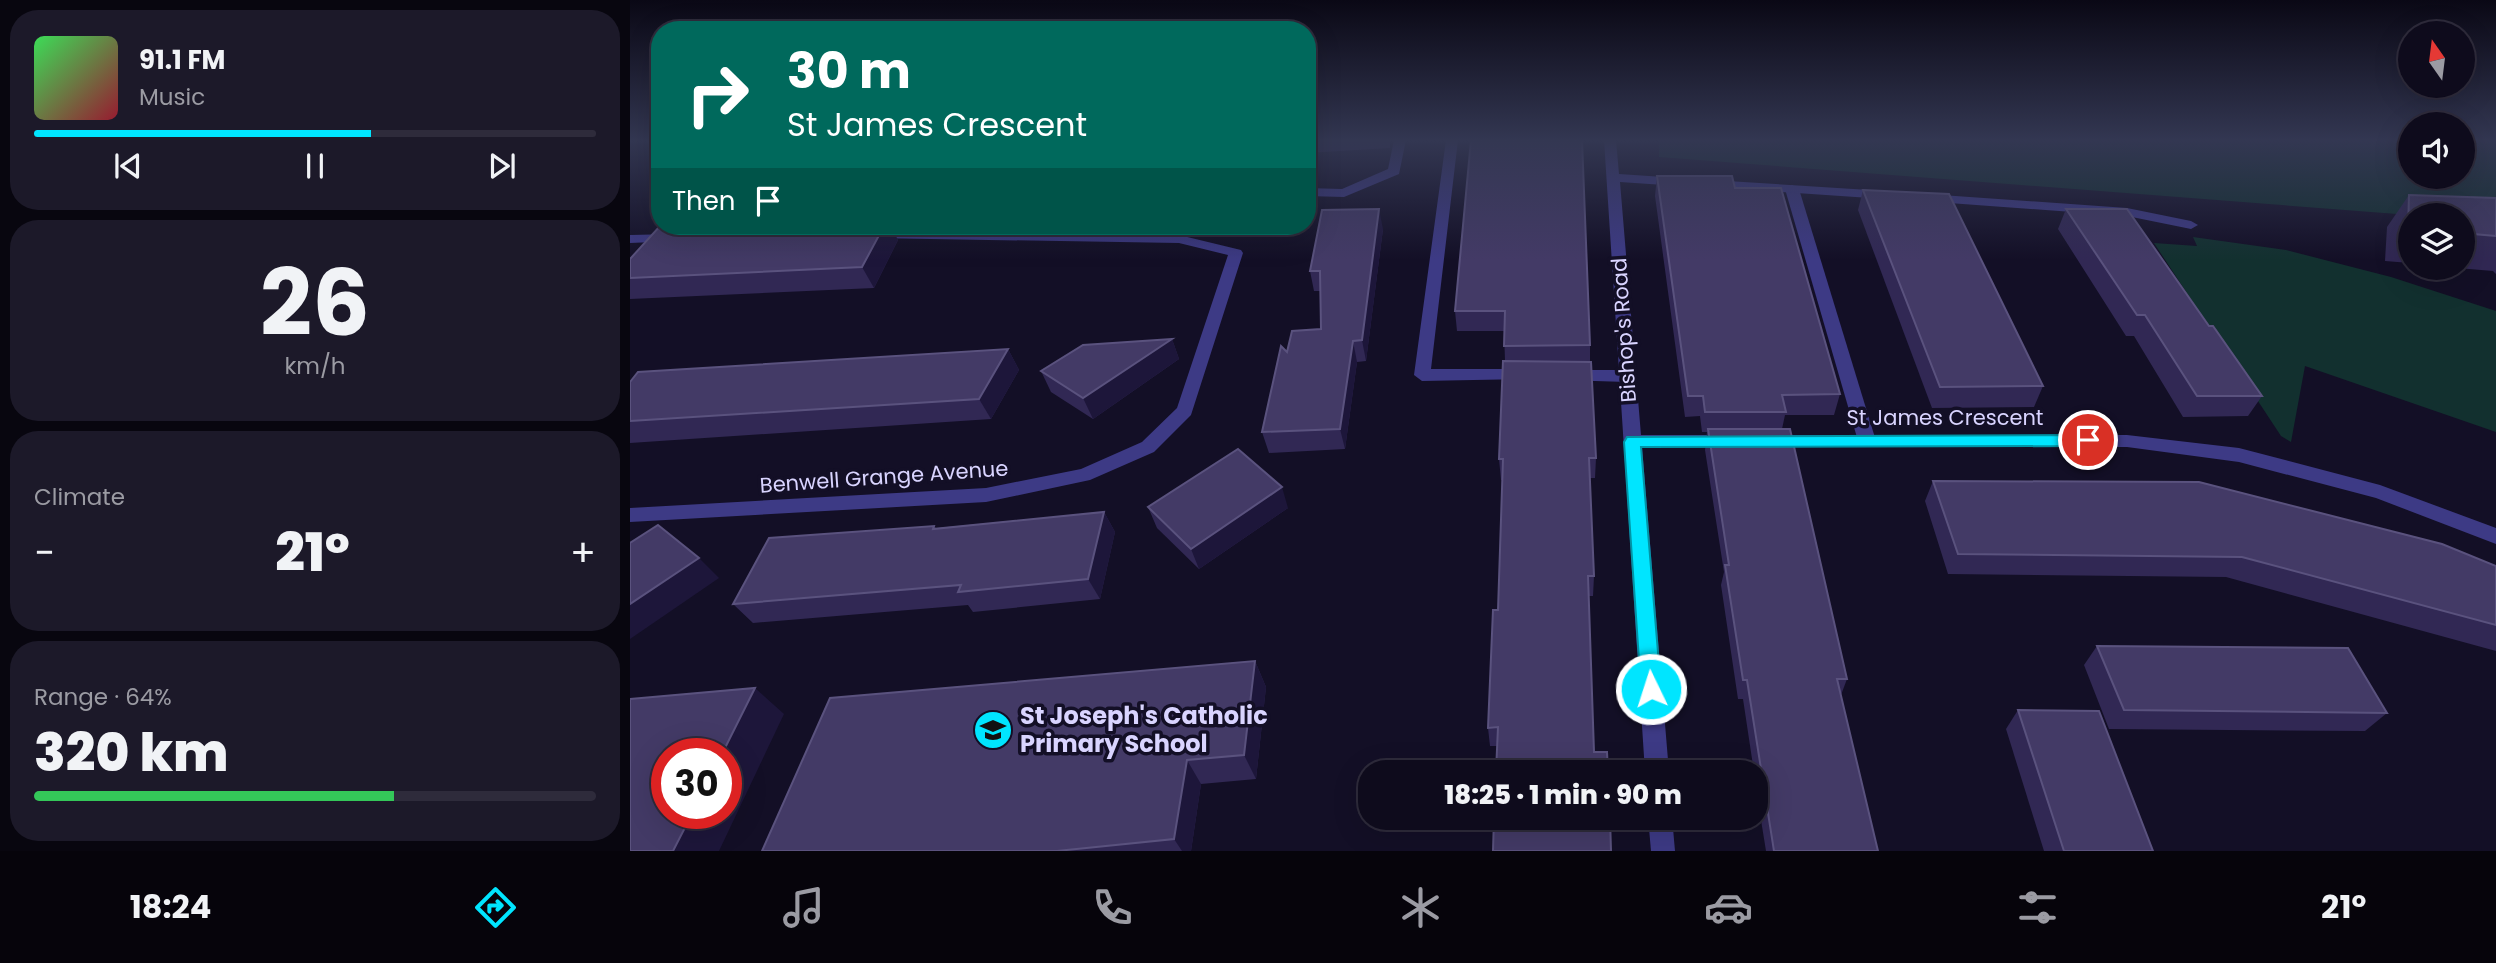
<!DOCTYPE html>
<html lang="en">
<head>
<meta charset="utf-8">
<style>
  :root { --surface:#0e0b1c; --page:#1c1929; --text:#f1f3f6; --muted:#9b9ba3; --line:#2e2b3b; --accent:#00e5ff }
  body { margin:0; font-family:Poppins,sans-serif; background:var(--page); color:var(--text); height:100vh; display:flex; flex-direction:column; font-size:26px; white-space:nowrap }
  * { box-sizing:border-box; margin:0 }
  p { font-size:23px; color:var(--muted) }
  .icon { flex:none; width:38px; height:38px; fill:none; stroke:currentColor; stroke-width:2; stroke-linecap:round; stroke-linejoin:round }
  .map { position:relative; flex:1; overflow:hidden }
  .sheet { display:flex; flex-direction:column; gap:10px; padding:10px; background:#08060f; width:630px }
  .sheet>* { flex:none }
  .guide { position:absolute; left:21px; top:21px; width:665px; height:214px; border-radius:28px; box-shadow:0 7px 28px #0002,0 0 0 2px var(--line); background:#00695c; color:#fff; overflow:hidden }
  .needle { width:46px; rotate:346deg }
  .tools { position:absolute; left:1768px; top:21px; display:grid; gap:14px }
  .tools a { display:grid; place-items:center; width:77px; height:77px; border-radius:50%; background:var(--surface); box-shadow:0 7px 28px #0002,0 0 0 2px var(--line); font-size:35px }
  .speed { position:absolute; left:21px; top:738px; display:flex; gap:14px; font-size:35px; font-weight:700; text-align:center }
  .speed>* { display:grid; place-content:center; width:91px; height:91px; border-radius:50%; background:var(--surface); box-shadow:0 7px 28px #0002,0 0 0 2px var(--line); line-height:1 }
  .speed .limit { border:10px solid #d22; background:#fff; color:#111 }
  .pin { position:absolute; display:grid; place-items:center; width:60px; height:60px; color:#fff; margin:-30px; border:4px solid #fff; border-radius:50%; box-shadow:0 2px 7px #0007 }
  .me { position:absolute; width:77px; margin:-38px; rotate:356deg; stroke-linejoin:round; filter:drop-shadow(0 0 5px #0008) }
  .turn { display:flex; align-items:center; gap:24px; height:147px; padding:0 21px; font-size:32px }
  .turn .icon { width:91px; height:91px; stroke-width:2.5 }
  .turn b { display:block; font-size:49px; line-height:60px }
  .then { display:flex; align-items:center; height:66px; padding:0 21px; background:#0003; gap:14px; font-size:26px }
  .big { font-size:52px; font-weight:800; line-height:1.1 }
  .sheet .widget { flex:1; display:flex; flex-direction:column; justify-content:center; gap:10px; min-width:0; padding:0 24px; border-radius:28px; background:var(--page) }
  .sheet .dial { align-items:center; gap:0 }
  .dial b { font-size:91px; line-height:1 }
  .song { display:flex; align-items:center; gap:21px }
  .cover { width:84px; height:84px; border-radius:10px; background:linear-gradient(135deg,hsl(130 70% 55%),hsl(350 70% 35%)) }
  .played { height:7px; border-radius:4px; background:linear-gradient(90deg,var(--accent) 60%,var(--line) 60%) }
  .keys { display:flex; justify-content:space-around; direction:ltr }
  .heat { display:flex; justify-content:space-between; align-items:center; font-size:38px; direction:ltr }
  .charge { height:10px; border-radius:5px; background:linear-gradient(90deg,#34c759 64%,var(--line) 0) }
  .trip { position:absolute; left:728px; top:760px; width:410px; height:70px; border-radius:28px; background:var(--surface); box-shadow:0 7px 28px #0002,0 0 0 2px var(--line); font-weight:800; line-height:70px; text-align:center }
  .tabs { display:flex; height:112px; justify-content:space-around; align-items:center; background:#06040b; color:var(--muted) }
  .tabs .icon { width:49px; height:49px }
  .tabs .active { color:var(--accent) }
  .tabs b { font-size:32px; color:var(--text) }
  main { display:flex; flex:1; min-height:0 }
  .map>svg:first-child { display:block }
  .green { fill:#12302f }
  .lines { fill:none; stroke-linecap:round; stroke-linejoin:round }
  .lane { fill:#3d3a85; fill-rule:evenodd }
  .street { fill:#3d3a85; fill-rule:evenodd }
  .wall { fill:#312854 }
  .shaded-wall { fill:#1d163a }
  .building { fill:#433a66; stroke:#5a527e; stroke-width:2 }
  .route { fill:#00e5ff; stroke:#0095a6; stroke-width:2 }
  .labels { text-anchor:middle; stroke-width:7; stroke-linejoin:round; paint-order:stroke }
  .street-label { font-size:21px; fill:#d9d4ff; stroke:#130f26 }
  .near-poi-label { font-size:24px; font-weight:bold; fill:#d9d4ff; stroke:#130f26; text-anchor:start }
</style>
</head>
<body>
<main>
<section class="sheet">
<div class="widget">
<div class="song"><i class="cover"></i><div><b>91.1 FM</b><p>Music</p></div></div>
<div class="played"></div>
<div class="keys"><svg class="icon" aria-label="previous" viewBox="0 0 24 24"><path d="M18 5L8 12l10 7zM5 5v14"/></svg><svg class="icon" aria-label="pause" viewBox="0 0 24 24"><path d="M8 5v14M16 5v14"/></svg><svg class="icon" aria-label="next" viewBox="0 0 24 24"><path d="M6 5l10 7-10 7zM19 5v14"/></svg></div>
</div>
<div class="widget dial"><b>26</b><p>km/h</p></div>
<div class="widget"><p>Climate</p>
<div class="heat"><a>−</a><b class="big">21°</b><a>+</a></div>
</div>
<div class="widget"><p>Range · 64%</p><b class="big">320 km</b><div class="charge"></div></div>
</section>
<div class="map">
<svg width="1866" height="851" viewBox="0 0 1866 851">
  <rect width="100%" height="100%" fill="#130f26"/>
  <g class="green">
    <path d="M1029,140h751v37h52v-37h34v82l-34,-7h-52l-751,-58z"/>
    <path d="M1563,237l93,13 105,27 105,34v121l-191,-66 -14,76 -10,-6 -127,-193 43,3z"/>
  </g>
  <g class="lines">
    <g class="lane">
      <path d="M816,140h12l-27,229h95l8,6 -2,4 -110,2 -8,-6z"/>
      <path d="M1162,185l7,4 77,252 -3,5h-12l-3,-5 -73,-252z"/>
      <path d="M938,370h59l8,6 -8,6 -65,-2 -2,-4z"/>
    </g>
    <g class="street">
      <path d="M764,140h12l-7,34 -55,23 -37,-1v-8l35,1 46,-20z"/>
      <path d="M974,140h12l3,34 60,4 7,4 -7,4 -59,-4 21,253h89l6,1 3,5 -3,5 -6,1h-88l27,325h-24z"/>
      <path d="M1081,180l174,11 7,4 -7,4 -179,-12v-6z"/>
      <path d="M1297,194l200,14 64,13 7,4 -7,4 -64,-13 -205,-15v-6z"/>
      <path d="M304,229l245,6 62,15 2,3 -52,162 -37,37 -64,28 -104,22 -356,20v-14l356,-20 95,-19 61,-27 35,-34 51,-153 -49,-12 -308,-5 -7,-4 7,-4z"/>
      <path d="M42,234l5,1 2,3 -2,3 -47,2v-8z"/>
      <path d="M1139,435h358l112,13 141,37 116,43v16l-120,-46 -137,-36 -112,-15h-358l-6,-1 -3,-5 3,-5z"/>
      <path d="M1018,817h24l3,34h-24z"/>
    </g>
  </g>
  <g class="wall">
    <path d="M677,140h83v8l-83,5z"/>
    <path d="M841,140l119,205v17l6,96 -1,20h-5l4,98 -1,20h-4l5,156 14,20 -111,-26h-7l-2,-18 10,-118 5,-130h-2l-2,-21 6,-98 -1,-30h-47l-2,-20z"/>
    <path d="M1027,176l78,12 105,206 -6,21h-49l-3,14 65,250 -6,16 37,156h-112l-11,-68v-11h-1l-11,-73h-5l-17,-114 3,-13 -19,-122 2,-18h-5l-2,-16 -15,1 -30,-221z"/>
    <path d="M1233,190l180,196 -9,21 -102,1 -74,-198z"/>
    <path d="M1779,195l87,3v76l-3,-3 -36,-3h5v-53h-52v48l-25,-2 2,-34z"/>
    <path d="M1436,209l143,117 53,70 -14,20 -65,1 -49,-81h-8l-68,-107z"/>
    <path d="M30,226h246l-1,1h-14l7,13 -24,48 -244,11v-40z"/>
    <path d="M753,229l-17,132 -9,1 -12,87 -76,4 -7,-21 59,-103 -1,-38h-6l-4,-20z"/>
    <path d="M542,339l7,20 -86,60 -42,-27 -10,-21z"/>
    <path d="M378,349l11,21 -28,49 -361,24v-61z"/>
    <path d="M1303,481l563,85v85l-270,-74 -278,-3 -23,-73z"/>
    <path d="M518,507l140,1 -89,61 -42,-41z"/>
    <path d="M474,512l11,20 -15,67 -127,13 -5,-7 -215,18 -20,-19 201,-78 2,2z"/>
    <path d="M1467,646l290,67 -22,18 -256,-2 -25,-64z"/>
    <path d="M625,661l11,26 -10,92 -55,5 -10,67h-429z"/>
    <path d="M1388,710l135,141h-109l-38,-122z"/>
  </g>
  <g class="shaded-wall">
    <path d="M749,209l4,20 -17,132 -4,-21z"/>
    <path d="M254,226h6l8,14 -24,48 -12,-21z"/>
    <path d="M542,339l7,20 -86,60 -10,-21z"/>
    <path d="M723,341l4,21 -12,87 -5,-20z"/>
    <path d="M378,349l11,21 -28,49 -12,-20z"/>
    <path d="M652,487l6,21 -89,61 -8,-20z"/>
    <path d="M474,512l11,20 -15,67 -12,-20z"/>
    <path d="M69,558l20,20 -89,61v-35z"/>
    <path d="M625,661l11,26 -10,92 -12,-24z"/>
    <path d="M125,688l29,26 -65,137h-46l19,-37h34v-60h-4z"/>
    <path d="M557,760l14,24 -10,67h-9l-8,-12z"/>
  </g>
  <g class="building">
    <path d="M841,140h111l8,205 -86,1 1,-35h-50z"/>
    <path d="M1027,176h75l3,12h46l59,206 -58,1 4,17h-81l-2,-16h-15z"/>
    <path d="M1233,190l86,4 94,192 -103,1z"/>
    <path d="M1779,195l87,3v38l-34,-3v-18h-52v14h-2z"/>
    <path d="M749,209l-17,131 -9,1 -13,88 -78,3 19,-86 6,6 5,-21 29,-2 -1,-58h-10l12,-61z"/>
    <path d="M1436,209h61l82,117h4l49,70h-65l-52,-81h-8z"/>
    <path d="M30,226h224l-22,41 -232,11v-19z"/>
    <path d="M542,339l-89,59 -42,-27 42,-26z"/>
    <path d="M378,349l-29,50 -349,22v-39l8,-10z"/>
    <path d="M873,361l88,1 5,96h-7l5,118h-6l6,176h13l1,20h-112l2,-45 -10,1 5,-118h5l5,-151h-4z"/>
    <path d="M1078,429h82l57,250h-10l41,172h-104l-27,-171h-4l-18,-115h4z"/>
    <path d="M608,449l44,38 -91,62 -43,-42z"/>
    <path d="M1303,481l266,1 243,62 54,22v59l-254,-68 -284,-3z"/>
    <path d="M474,512l-16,67 -130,13 3,-7 -228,19 36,-66 165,-12 -1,3z"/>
    <path d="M28,525l41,33 -69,46v-61z"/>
    <path d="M1467,646l251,2 39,65 -263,-3z"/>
    <path d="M625,661l-11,94 -57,5 -13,79 -117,12h-295l68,-153z"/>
    <path d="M125,688l-33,66h-55v60h25l-19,37h-43v-152z"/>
    <path d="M1388,710l81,1 54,140h-89z"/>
    <path d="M864,817h116l1,34h-118z"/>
  </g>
  <linearGradient id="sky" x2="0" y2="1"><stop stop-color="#0a0815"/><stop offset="0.54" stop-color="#333752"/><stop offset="1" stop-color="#333752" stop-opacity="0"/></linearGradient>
  <rect width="1866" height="260" fill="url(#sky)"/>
  <path class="route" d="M1458,435l8,5 -8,6 -447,1 20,242 -3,6 -7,3 -7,-3 -3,-6 -17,-247 3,-5z"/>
  <defs>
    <symbol id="school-disc" viewBox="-11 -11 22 22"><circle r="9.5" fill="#00e5ff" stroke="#130f26"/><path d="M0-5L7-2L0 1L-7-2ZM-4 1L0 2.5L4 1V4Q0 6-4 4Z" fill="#111"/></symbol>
  </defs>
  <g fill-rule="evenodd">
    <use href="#school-disc" x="341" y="708" width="44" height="44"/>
  </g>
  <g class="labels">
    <g class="street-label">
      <text transform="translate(994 330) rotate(-94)" y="7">Bishop's Road</text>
      <text x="1315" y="425">St James Crescent</text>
      <text transform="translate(254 477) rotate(-4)" y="7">Benwell Grange Avenue</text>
    </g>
    <g class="near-poi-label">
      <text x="390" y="724">St Joseph's Catholic<tspan x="390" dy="28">Primary School</tspan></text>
    </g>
  </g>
</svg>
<div class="tools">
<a><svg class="needle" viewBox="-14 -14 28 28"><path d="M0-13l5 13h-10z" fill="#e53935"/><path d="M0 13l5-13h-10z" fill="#9b9ba3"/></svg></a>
<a><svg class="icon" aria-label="sound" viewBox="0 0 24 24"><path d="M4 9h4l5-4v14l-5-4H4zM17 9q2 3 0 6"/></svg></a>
<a><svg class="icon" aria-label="layers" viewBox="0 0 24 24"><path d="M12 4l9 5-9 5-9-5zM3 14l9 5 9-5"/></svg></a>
</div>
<div class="speed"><div class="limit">30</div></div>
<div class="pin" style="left:1458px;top:440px;background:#d93025"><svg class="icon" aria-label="arrive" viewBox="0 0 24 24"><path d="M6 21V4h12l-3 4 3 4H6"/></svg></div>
<svg class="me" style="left:1021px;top:689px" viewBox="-20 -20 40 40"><circle r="17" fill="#00e5ff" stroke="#fff" stroke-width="3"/><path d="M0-11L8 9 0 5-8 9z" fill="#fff"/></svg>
<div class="trip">18:25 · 1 min · 90 m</div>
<div class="guide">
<div class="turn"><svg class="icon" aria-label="right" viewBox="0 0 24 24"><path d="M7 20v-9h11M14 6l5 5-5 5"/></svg><div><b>30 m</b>St James Crescent</div></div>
<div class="then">Then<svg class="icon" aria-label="arrive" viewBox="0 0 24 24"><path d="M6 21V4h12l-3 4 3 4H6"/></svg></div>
</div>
</div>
</main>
<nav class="tabs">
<b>18:24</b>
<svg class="icon active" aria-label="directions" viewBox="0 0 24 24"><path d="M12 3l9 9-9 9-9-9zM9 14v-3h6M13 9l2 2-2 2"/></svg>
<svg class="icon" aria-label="music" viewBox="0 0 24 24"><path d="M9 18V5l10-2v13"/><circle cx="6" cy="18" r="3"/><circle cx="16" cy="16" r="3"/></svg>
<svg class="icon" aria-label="phone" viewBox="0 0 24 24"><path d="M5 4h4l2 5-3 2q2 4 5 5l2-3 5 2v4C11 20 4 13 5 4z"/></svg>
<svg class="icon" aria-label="climate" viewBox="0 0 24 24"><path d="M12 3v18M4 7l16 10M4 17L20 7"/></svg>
<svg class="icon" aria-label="car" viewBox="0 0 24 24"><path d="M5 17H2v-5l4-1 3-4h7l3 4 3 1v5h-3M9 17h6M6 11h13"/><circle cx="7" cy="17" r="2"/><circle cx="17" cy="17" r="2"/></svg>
<svg class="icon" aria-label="filters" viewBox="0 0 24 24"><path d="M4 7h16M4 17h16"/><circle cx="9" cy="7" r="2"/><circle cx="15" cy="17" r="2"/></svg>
<b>21°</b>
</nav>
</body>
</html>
